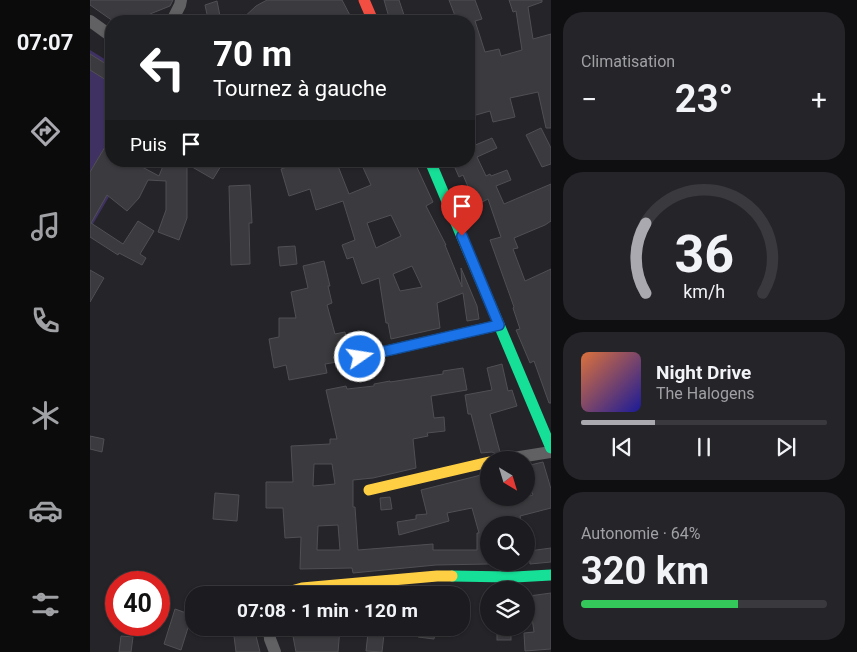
<!DOCTYPE html>
<html lang="fr">
<head>
<meta charset="utf-8">
<style>
  :root { --surface:#1c1b1f; --page:#252428; --text:#f1f3f6; --muted:#a0a1a4; --line:#3a393d; --accent:#aaa9af }
  body { margin:0; font-family:Roboto,sans-serif; background:var(--page); color:var(--text); height:100vh; display:flex; flex-direction:column; font-size:19px; white-space:nowrap }
  * { box-sizing:border-box; margin:0 }
  p { font-size:16px; color:var(--muted) }
  .icon { flex:none; width:28px; height:28px; fill:none; stroke:currentColor; stroke-width:2; stroke-linecap:round; stroke-linejoin:round }
  .map { position:relative; flex:1; overflow:hidden }
  .side { display:flex; flex-direction:column; gap:12px; padding:12px; background:#0f0f11; width:306px }
  .side>* { flex:none }
  .guide { position:absolute; left:15px; top:15px; width:370px; height:152px; border-radius:20px; box-shadow:0 1px 4px #0004,0 0 0 1px var(--line); background:#202124; color:#fff; overflow:hidden }
  .needle { width:32px; rotate:142deg }
  .tools { position:absolute; left:390px; top:451px; display:grid; gap:10px }
  .tools a { display:grid; place-items:center; width:55px; height:55px; border-radius:50%; background:var(--surface); box-shadow:0 1px 4px #0004,0 0 0 1px var(--line); font-size:25px }
  .speed { position:absolute; left:15px; top:571px; display:flex; gap:10px; font-size:25px; font-weight:700; text-align:center }
  .speed>* { display:grid; place-content:center; width:65px; height:65px; border-radius:50%; background:var(--surface); box-shadow:0 1px 4px #0004,0 0 0 1px var(--line); line-height:1 }
  .speed .limit { border:8px solid #d22; background:#fff; color:#111 }
  .pin { position:absolute; display:grid; place-items:center; width:42px; height:42px; color:#fff; margin:-51px -21px; border-radius:50% 50% 50% 0; rotate:-45deg; box-shadow:0 0 5px #0007 }
  .pin .icon { rotate:45deg }
  .me { position:absolute; width:55px; margin:-28px; rotate:77deg; stroke-linejoin:round; filter:drop-shadow(0 0 4px #0008) }
  .turn { display:flex; align-items:center; gap:18px; height:105px; padding:0 25px; font-size:22px }
  .turn .icon { width:65px; height:65px; stroke-width:2.5 }
  .turn b { display:block; font-size:35px; line-height:42px }
  .then { display:flex; align-items:center; height:48px; padding:0 25px; background:#0003; gap:10px; font-size:19px }
  .big { font-size:38px; font-weight:700; line-height:1.1 }
  .side .widget { flex:1; display:flex; flex-direction:column; justify-content:center; gap:8px; min-width:0; padding:0 18px; border-radius:20px; background:var(--page) }
  .side .dial { align-items:center; gap:0 }
  .dial svg { height:130px; overflow:visible; fill:none; stroke:var(--line); stroke-width:7; stroke-linecap:round; text-anchor:middle }
  .dial text { fill:var(--text); stroke:none }
  .song { display:flex; align-items:center; gap:15px }
  .cover { width:60px; height:60px; border-radius:8px; background:linear-gradient(135deg,hsl(20 70% 55%),hsl(240 70% 35%)) }
  .played { height:5px; border-radius:2px; background:linear-gradient(90deg,var(--accent) 30%,var(--line) 30%) }
  .keys { display:flex; justify-content:space-around; direction:ltr }
  .heat { display:flex; justify-content:space-between; align-items:center; font-size:28px; direction:ltr }
  .charge { height:8px; border-radius:4px; background:linear-gradient(90deg,#34c759 64%,var(--line) 0) }
  .trip { position:absolute; left:95px; top:586px; width:285px; height:50px; border-radius:20px; background:var(--surface); box-shadow:0 1px 4px #0004,0 0 0 1px var(--line); font-weight:700; line-height:50px; text-align:center }
  main { display:flex; flex:1; min-height:0 }
  .tab-bar { display:flex; flex-direction:column; width:90px; justify-content:space-around; align-items:center; background:#0b0b0c; color:var(--muted) }
  .tab-bar .icon { width:35px; height:35px }
  .tab-bar .on { color:var(--accent) }
  .tab-bar b { font-size:22px; color:var(--text) }
  .map>svg:first-child { display:block }
  .green { fill:#3f3263 }
  .building { fill:#3b3a3e; stroke:#504f53; fill-rule:evenodd }
  .lines { fill:none; stroke-linecap:round; stroke-linejoin:round }
  .street { stroke:#616163; stroke-width:12 }
  .fast { stroke:#16e098; stroke-width:11 }
  .slow { stroke:#ffcf43; stroke-width:11 }
  .jam { stroke:#f24e42; stroke-width:11 }
  .route-casing { stroke:#114b97; stroke-width:12 }
  .route { stroke:#1a73e8; stroke-width:9 }
</style>
</head>
<body>
<main>
<nav class="tab-bar">
<b>07:07</b>
<svg class="icon on" aria-label="directions" viewBox="0 0 24 24"><path d="M12 3l9 9-9 9-9-9zM9 14v-3h6M13 9l2 2-2 2"/></svg>
<svg class="icon" aria-label="music" viewBox="0 0 24 24"><path d="M9 18V5l10-2v13"/><circle cx="6" cy="18" r="3"/><circle cx="16" cy="16" r="3"/></svg>
<svg class="icon" aria-label="phone" viewBox="0 0 24 24"><path d="M5 4h4l2 5-3 2q2 4 5 5l2-3 5 2v4C11 20 4 13 5 4z"/></svg>
<svg class="icon" aria-label="climate" viewBox="0 0 24 24"><path d="M12 3v18M4 7l16 10M4 17L20 7"/></svg>
<svg class="icon" aria-label="car" viewBox="0 0 24 24"><path d="M5 17H2v-5l4-1 3-4h7l3 4 3 1v5h-3M9 17h6M6 11h13"/><circle cx="7" cy="17" r="2"/><circle cx="17" cy="17" r="2"/></svg>
<svg class="icon" aria-label="filters" viewBox="0 0 24 24"><path d="M4 7h16M4 17h16"/><circle cx="9" cy="7" r="2"/><circle cx="15" cy="17" r="2"/></svg>
</nav>
<div class="map">
<svg width="461" height="652" viewBox="0 0 461 652">
  <rect width="100%" height="100%" fill="#252429"/>
  <path class="green" d="M0,50l21,13v98h19l-40,68z"/>
  <g class="building">
    <path d="M0,0h83l-3,6 -20,8 14,7h-51l-23,-16z"/>
    <path d="M177,0h75l11,21h-113l16,-15z"/>
    <path d="M294,0h15l7,21h-16z"/>
    <path d="M359,0h26l7,19 -7,2 10,31 14,-3 2,7 21,-6 -6,-39 -3,1 -4,-12h33v2l-14,5 5,32 18,-5v94h-5l-8,-36 -28,6 5,19 -22,5 -3,-11 -21,6v-96h-12z"/>
    <path d="M127,1l3,15 -12,3 -3,-14z"/>
    <path d="M0,54l21,13v16l-21,-13z"/>
    <path d="M451,128l10,20v16l-9,3 -16,-32z"/>
    <path d="M21,137v24h20l28,15 6,-15h59l-11,18 -26,-15v54l-8,22 -21,-8 8,-22v-29l-18,-1 -9,18 -12,13 -20,-16 -16,28 32,21 15,-23 16,10 -14,23 6,4 -4,7 -23,-12 -1,2 -28,-18v-65z"/>
    <path d="M379,137l4,9 19,-8 5,10 -20,9 9,19 4,-2 1,2 16,-6 4,10 -15,6 8,18 47,-20v37l-6,4 -31,13 4,10 -5,1 12,32 26,-12v134h-2l-15,-42 -4,2 -14,-33 4,-1 -7,-21 1,-1 -24,-67 11,-3 -13,-38 -12,6 -13,-30 -4,2 -7,-16h17z"/>
    <path d="M216,161h30l13,33 22,-9 -11,-24h54l19,41 -7,4 20,39h-1l17,42 -1,-19 16,38 2,13 -12,2 -4,-28 -26,10 3,25 -49,11 -3,-16h-2l-7,-45 -17,6 -9,-27 -6,2 -5,-14 13,-5 -12,-39 -27,9 -6,-21 -21,7 -8,-27zM301,215l10,21 -25,12 -9,-25zM322,266l10,21 -22,4 -7,-17z"/>
    <path d="M160,185l2,38h-3l1,41 -19,1 -2,-79z"/>
    <path d="M205,246l2,18 -17,2 -2,-19z"/>
    <path d="M234,261l6,25h-2l4,17 -5,2 8,29 10,-2 5,28 -25,4 2,9 -38,7 -3,-15 -12,3 -5,-29 10,-2v-19h17l-5,-26 17,-4 -5,-22z"/>
    <path d="M0,270l14,8 -14,24z"/>
    <path d="M412,364l6,27 4,-1 5,16 -27,8 10,38 -4,2 -4,-2 -11,1 -10,-39h-3l-3,-19 27,-5 -5,-22z"/>
    <path d="M373,368l4,22 -36,6 3,22 10,-1 1,14 -18,2 1,3 -15,3 3,29 -43,10 -20,2v27h2l3,43 75,-6v6h44v-17h2l-7,-25 -25,5 2,8 -50,14 -2,-13 19,-3v-4l11,-1 -6,-24 68,-17v25h9l2,6 33,-9 -7,-21v-8l17,-4 8,27v19l-31,8 2,9h-33v39l-53,1 -83,8 -1,-5 -52,1 1,-32 -16,1 -2,-30h-17v-26h27l-2,-36 39,-2v-5h7l-11,-49 20,-4 1,3 27,-3v-2l16,-3v1l53,-8v-3zM224,464h18l3,20 -22,2zM248,525l2,25h-23l1,-24z"/>
    <path d="M0,436l14,3 -2,13 -12,-3z"/>
    <path d="M125,493l24,2 -2,26 -24,-2z"/>
    <path d="M300,497l2,12 -11,1 -1,-12z"/>
    <path d="M461,548v14l-21,2 -1,-13z"/>
    <path d="M461,593v56l-26,2 -1,-18 10,-1 -5,-36z"/>
    <path d="M85,609l17,6 -11,35 -17,-6z"/>
    <path d="M143,628h21l6,24h-24z"/>
    <path d="M233,628h17l-2,24h-42l-4,-21 31,1z"/>
    <path d="M329,628h17l-2,11 -16,-2z"/>
    <rect x="407" y="628" width="14" height="12"/>
    <path d="M278,633l16,1 -2,18 -16,-1z"/>
    <path d="M31,636l12,1 -2,15h-12z"/>
  </g>
  <g class="lines">
    <g class="street">
      <path d="M0,21l21,15"/>
      <path d="M82,21l8,-16 1,-5"/>
      <path d="M411,460l50,-8"/>
      <path d="M179,628l1,11 5,13"/>
    </g>
    <g class="fast">
      <path d="M340,161l121,287"/>
      <path d="M270,357l139,-32"/>
      <path d="M362,576l63,1 36,-2"/>
    </g>
    <g class="slow">
      <path d="M279,490l120,-28"/>
      <path d="M188,595l24,-7 135,-12h15"/>
    </g>
    <path class="jam" d="M274,0l9,21"/>
  </g>
  <g class="lines">
    <defs>
      <path id="route" d="M270,357l139,-32 -37,-89"/>
    </defs>
    <use href="#route" class="route-casing"/>
    <use href="#route" class="route"/>
  </g>
</svg>
<div class="tools">
<a><svg class="needle" viewBox="-14 -14 28 28"><path d="M0-13l5 13h-10z" fill="#e53935"/><path d="M0 13l5-13h-10z" fill="#a0a1a4"/></svg></a>
<a><svg class="icon" aria-label="search" viewBox="0 0 24 24"><circle cx="10" cy="10" r="6"/><path d="M15 15l6 6"/></svg></a>
<a><svg class="icon" aria-label="layers" viewBox="0 0 24 24"><path d="M12 4l9 5-9 5-9-5zM3 14l9 5 9-5"/></svg></a>
</div>
<div class="speed"><div class="limit">40</div></div>
<div class="pin" style="left:372px;top:236px;background:#d93025"><svg class="icon" aria-label="arrive" viewBox="0 0 24 24"><path d="M6 21V4h12l-3 4 3 4H6"/></svg></div>
<svg class="me" style="left:270px;top:357px" viewBox="-20 -20 40 40"><circle r="17" fill="#1a73e8" stroke="#fff" stroke-width="3"/><path d="M0-11L8 9 0 5-8 9z" fill="#fff"/></svg>
<div class="trip">07:08 · 1 min · 120 m</div>
<div class="guide">
<div class="turn"><svg class="icon" aria-label="left" viewBox="0 0 24 24"><path d="M17 20v-9H6M10 6l-5 5 5 5"/></svg><div><b>70 m</b>Tournez à gauche</div></div>
<div class="then">Puis<svg class="icon" aria-label="arrive" viewBox="0 0 24 24"><path d="M6 21V4h12l-3 4 3 4H6"/></svg></div>
</div>
</div>
<section class="side">
<div class="widget"><p>Climatisation</p>
<div class="heat"><a>−</a><b class="big">23°</b><a>+</a></div>
</div>
<div class="widget dial"><svg viewBox="0 0 100 80">
<path d="M14 69A42 42 0 1 1 86 69"/>
<path d="M14 69A42 42 0 0 1 14 26" stroke="#aaa9af"/>
<text x="50" y="56" font-size="32" font-weight="700">36</text>
<text x="50" y="72" font-size="11">km/h</text>
</svg></div>
<div class="widget">
<div class="song"><i class="cover"></i><div><b>Night Drive</b><p>The Halogens</p></div></div>
<div class="played"></div>
<div class="keys"><svg class="icon" aria-label="previous" viewBox="0 0 24 24"><path d="M18 5L8 12l10 7zM5 5v14"/></svg><svg class="icon" aria-label="pause" viewBox="0 0 24 24"><path d="M8 5v14M16 5v14"/></svg><svg class="icon" aria-label="next" viewBox="0 0 24 24"><path d="M6 5l10 7-10 7zM19 5v14"/></svg></div>
</div>
<div class="widget"><p>Autonomie · 64%</p><b class="big">320 km</b><div class="charge"></div></div>
</section>
</main>
</body>
</html>
